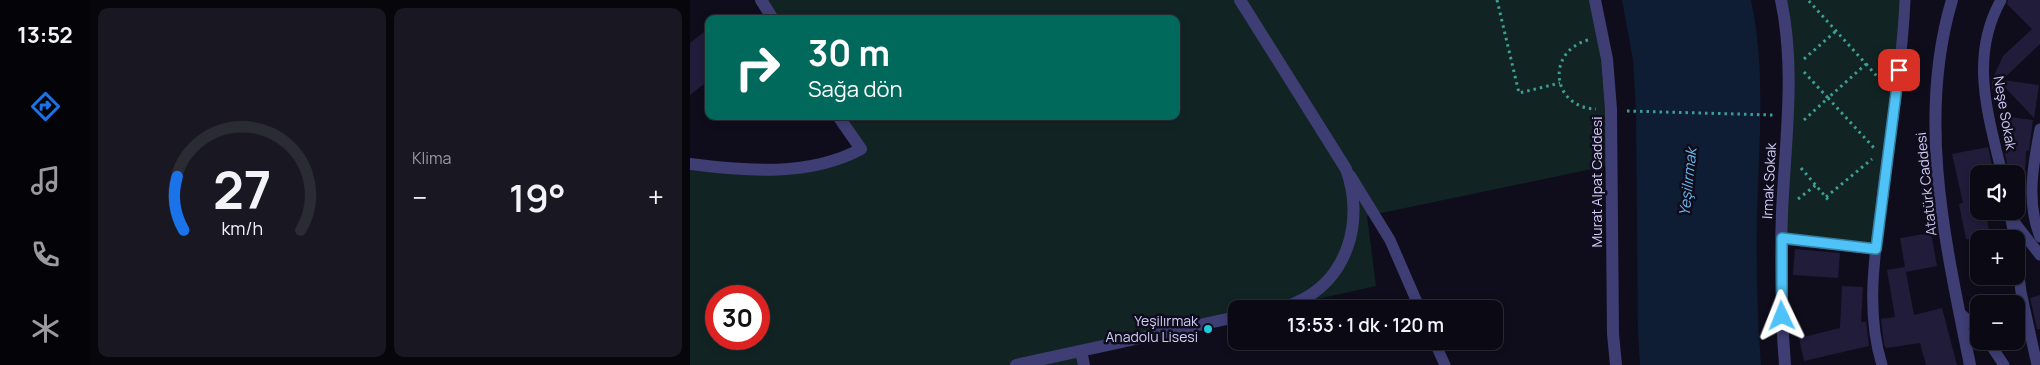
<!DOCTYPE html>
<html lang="tr">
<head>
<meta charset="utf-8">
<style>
  :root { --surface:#0b0a14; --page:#191822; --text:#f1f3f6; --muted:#9a9aa0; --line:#2b2b34; --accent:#1a73e8 }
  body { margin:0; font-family:Manrope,sans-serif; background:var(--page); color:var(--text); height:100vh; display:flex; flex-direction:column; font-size:19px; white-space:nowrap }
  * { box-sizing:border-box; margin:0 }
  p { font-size:16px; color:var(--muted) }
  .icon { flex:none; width:28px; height:28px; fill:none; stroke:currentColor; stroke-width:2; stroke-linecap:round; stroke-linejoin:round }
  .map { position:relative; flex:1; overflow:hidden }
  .panel { display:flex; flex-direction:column; gap:8px; padding:8px; background:#06060b; width:600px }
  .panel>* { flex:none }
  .top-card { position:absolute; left:15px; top:15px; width:475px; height:105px; border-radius:10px; box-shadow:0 2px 8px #0003,0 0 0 1px var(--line); background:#00695c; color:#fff; overflow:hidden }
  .controls { position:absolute; left:1280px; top:165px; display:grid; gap:10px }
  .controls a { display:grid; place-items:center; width:55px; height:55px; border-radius:10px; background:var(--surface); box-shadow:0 2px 8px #0003,0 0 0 1px var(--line); font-size:25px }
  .speed { position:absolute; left:15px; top:285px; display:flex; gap:10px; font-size:25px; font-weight:700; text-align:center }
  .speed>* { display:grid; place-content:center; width:65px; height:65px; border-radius:50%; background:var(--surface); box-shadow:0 2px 8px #0003,0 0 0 1px var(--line); line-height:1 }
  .speed .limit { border:8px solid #d22; background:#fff; color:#111 }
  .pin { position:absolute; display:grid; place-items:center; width:42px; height:42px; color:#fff; margin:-21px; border-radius:10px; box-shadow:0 2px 8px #0006 }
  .me { position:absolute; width:55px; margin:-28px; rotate:358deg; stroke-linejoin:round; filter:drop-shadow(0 0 4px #0008) }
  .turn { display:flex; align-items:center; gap:18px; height:105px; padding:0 20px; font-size:22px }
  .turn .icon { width:65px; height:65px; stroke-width:2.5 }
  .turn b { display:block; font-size:35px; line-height:42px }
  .big { font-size:38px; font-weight:600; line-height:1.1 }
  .panel .card { flex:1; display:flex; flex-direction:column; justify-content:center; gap:8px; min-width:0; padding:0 18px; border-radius:10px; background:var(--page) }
  .panel .dial { align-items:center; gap:0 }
  .dial svg { height:130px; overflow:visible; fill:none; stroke:var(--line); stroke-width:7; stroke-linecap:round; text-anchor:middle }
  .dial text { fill:var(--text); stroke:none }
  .heat { display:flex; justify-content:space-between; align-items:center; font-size:28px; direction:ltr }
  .panel .tiles { flex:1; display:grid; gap:8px; grid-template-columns:repeat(2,1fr) }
  .trip { position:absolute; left:538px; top:300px; width:275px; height:50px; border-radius:10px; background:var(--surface); box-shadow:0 2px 8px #0003,0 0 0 1px var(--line); font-weight:600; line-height:50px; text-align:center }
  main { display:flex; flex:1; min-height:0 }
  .tab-bar { display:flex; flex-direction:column; width:90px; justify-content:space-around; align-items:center; background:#040408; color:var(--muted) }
  .tab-bar .icon { width:35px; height:35px }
  .tab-bar .selected { color:var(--accent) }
  .tab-bar b { font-size:22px; color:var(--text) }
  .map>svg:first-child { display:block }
  .green { fill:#112423; fill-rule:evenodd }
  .water { fill:#0e1d34 }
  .building { fill:#201c3a }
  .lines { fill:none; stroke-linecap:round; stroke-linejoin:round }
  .path { stroke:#3b9f95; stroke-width:3; stroke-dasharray:2.5 4; stroke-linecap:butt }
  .lane { stroke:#3e3e74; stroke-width:11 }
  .street { stroke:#3e3e74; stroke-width:12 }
  .route-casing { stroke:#337fa1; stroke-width:12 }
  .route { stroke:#4fc3f7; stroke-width:9 }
  .poi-dot { fill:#1bcdd7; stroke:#0f0d1b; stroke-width:2 }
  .labels { text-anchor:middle; stroke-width:5; stroke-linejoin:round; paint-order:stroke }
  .street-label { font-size:14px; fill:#d1cdf9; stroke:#0f0d1b }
  .poi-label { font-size:14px; fill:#d1cdf9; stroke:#0f0d1b; text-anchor:end }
  .water-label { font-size:15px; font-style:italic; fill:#68b5ec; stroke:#0f0d1b }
</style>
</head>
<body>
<main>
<nav class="tab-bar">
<b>13:52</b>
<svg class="icon selected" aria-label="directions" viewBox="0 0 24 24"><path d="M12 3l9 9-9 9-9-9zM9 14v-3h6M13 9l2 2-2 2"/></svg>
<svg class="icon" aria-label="music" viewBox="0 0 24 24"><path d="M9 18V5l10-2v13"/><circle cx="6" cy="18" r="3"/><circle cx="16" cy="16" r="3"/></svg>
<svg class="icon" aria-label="phone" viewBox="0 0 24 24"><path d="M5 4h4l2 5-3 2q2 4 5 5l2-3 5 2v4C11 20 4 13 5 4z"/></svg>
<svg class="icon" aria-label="climate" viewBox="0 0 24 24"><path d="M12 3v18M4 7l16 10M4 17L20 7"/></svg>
</nav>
<section class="panel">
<div class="tiles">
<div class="card dial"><svg viewBox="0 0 100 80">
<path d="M14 69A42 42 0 1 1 86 69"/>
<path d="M14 69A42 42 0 0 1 10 36" stroke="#1a73e8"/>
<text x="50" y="56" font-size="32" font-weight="700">27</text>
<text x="50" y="72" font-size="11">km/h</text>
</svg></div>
<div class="card"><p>Klima</p>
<div class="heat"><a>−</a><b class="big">19°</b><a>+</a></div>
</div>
</div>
</section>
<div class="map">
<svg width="1350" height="365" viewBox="0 0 1350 365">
  <rect width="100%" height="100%" fill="#0f0d1b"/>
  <g class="green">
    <path d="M71,0h834l16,165 -244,51 9,70 -103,23h-37v8l-155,34 3,14h-394v-201l91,6 79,-20 -22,-34h338v-97h-402zM26,296h43v43h-43z"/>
    <path d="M1091,0h124l-29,249 -94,-10 5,-104z"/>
  </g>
  <path class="water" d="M932,0h129c15,71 8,141 6,213 -1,51 0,101 4,152h-121l-2,-32 -2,-222 -3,-51z"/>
  <g class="building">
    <path d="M1318,0h32v44l-38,36 37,5 -5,33 -34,-36 -8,7v-9l11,-24 29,-27 -25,-25z"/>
    <path d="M19,28v52l-19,15v-52z"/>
    <path d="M1319,117l24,3 -4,30 -3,1 -1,23h-16l-6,-30 3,-1z"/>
    <path d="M1298,147l6,27h-15v37h6l6,28h-25l-7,-35 4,-1 -11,-49z"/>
    <path d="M1241,233l6,33 -31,6 8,43 28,-7 15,57h-31l-6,-22 -34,5 -2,-4 -3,-25 14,-2 -8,-47 18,-3 -5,-29z"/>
    <path d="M1105,249l45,4 -2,25 -45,-3z"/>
    <path d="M1152,286l21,1 -2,35h5l3,24 -65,15 -5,-23 41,-10z"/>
    <path d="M1350,295v34h-3l-7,-31z"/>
  </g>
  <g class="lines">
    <g class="path">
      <path d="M807,0l22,93 41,-10"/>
      <path d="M898,40c-43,12 -36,68 8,69"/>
      <path d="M1114,59l32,-28"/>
      <path d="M1176,64l16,18"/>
      <path d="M1114,72l24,26 38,-34 -58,-64"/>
      <path d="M937,111l146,4"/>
      <path d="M1114,120l24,-22 46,50"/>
      <path d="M1111,168l29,34"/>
      <path d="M1136,197l46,-38"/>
      <path d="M1108,199l18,-14"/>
    </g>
    <g class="lane">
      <path d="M1311,0c-32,57 -13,114 1,174"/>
      <path d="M1350,129c-7,36 -14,73 0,108"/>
      <path d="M660,175l40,65 30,69"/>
      <path d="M1321,218l29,37"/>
      <path d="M1321,220l4,19"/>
      <path d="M1092,239l94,10"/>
      <path d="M1326,250l5,42 16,73"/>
      <path d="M1270,313l19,17"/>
      <path d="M744,341l11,24"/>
      <path d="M1298,341l16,24"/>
      <path d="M1192,365c-16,-51 -8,-106 -1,-158 8,-69 21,-138 24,-207"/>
    </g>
    <g class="street">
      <path d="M71,0l12,19"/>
      <path d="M550,0l106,169c19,51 2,112 -51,134 -6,3 -15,4 -22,6"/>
      <path d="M905,0l12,59 4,50 2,225 3,31"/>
      <path d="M1091,0c15,70 4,142 1,213 -2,51 -1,101 3,152"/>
      <path d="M1262,0c-36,120 -6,246 18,365"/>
      <path d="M0,164c56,7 119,13 171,-15l-23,-33"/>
      <path d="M391,351l3,14"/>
      <path d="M326,365l220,-48"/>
    </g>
  </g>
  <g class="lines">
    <defs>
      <path id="route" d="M1092,316v-78l94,11 23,-179"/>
    </defs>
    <use href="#route" class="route-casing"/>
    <use href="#route" class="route"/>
  </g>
  <circle class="poi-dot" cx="518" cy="329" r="5"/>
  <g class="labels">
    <g class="street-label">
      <text transform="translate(1315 113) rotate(80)" y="5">Neşe Sokak</text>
      <text transform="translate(1079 181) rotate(-87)" y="5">Irmak Sokak</text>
      <text transform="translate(907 182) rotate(-90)" y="5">Murat Alpat Caddesi</text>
      <text transform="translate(1236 184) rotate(-96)" y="5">Atatürk Caddesi</text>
    </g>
    <g class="poi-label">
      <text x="508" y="326">Yeşilırmak<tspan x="508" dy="16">Anadolu Lisesi</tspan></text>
    </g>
    <g class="water-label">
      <text transform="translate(998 182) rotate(-84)" y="5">Yeşilırmak</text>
    </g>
  </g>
</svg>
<div class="controls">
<a><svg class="icon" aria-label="sound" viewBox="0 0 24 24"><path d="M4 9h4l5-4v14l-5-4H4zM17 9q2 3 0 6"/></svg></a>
<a>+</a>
<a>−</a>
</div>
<div class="speed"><div class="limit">30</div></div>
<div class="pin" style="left:1209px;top:70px;background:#d93025"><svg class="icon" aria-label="arrive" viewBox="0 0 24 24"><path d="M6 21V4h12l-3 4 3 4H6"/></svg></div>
<svg class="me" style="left:1092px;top:316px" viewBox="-20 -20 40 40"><path d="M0-17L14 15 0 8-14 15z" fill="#4fc3f7" stroke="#fff" stroke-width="4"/></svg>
<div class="trip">13:53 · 1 dk · 120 m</div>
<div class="top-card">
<div class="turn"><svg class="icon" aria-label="right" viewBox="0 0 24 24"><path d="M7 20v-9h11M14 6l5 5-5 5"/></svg><div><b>30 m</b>Sağa dön</div></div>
</div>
</div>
</main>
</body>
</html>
